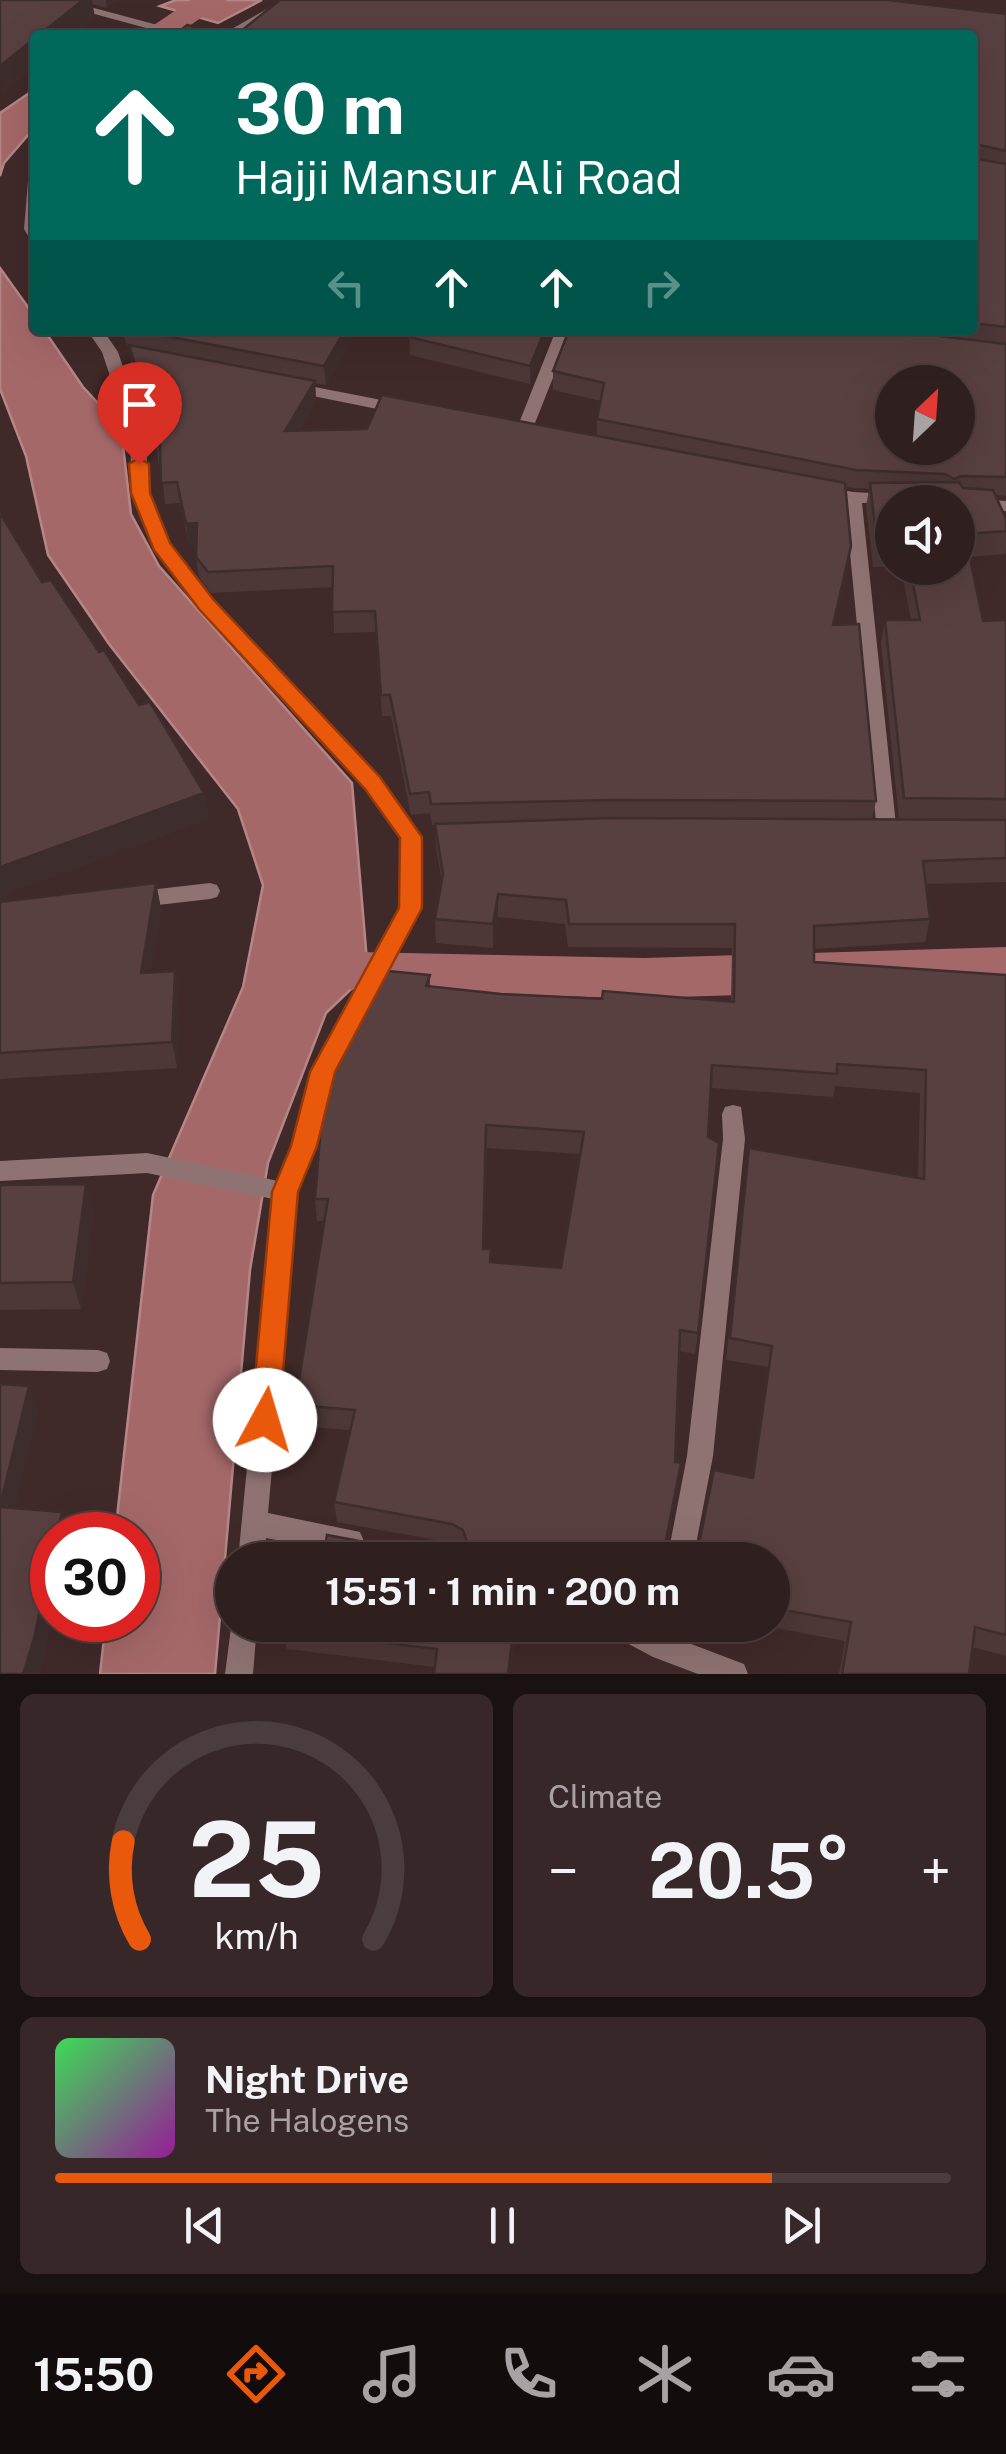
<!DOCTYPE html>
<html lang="en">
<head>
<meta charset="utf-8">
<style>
  :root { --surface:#301f1f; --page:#382728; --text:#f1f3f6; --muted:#a8a2a4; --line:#4b3d3d; --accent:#ea580c }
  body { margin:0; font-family:"Public Sans",sans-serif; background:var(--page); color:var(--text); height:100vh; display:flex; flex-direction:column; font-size:38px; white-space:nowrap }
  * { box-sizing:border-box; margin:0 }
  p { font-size:32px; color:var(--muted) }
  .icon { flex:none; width:55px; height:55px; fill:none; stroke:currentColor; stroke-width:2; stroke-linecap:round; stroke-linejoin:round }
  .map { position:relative; height:1674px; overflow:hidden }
  .panel { display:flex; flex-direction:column; gap:20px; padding:20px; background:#1a1111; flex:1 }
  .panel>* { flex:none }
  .banner { position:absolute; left:30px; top:30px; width:948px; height:305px; border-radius:10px; box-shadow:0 10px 40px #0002,0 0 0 2px var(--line); background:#00695c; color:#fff; overflow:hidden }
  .needle { width:65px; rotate:25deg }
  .controls { position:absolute; left:875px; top:365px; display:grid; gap:20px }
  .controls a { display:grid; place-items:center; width:100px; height:100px; border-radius:50%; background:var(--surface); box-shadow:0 10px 40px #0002,0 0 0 2px var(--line); font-size:50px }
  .speed { position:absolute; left:30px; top:1512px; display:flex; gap:20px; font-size:50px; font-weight:700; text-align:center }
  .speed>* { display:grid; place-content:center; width:130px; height:130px; border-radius:50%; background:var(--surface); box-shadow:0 10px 40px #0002,0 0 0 2px var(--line); line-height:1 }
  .speed .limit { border:15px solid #d22; background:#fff; color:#111 }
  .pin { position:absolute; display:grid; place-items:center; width:85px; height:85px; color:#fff; margin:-102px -42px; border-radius:50% 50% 50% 0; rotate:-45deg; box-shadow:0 0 10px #0007 }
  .pin .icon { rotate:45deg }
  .me { position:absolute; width:110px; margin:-55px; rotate:6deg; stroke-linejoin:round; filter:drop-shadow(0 0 8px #0008) }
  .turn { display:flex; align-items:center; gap:35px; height:210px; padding:0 40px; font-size:45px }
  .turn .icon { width:130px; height:130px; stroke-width:2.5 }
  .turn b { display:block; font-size:70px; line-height:85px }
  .lanes { display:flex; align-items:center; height:95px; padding:0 40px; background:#0003; justify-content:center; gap:50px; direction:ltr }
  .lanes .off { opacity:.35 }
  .big { font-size:75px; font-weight:700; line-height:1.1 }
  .panel .card { flex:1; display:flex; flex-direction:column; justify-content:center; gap:15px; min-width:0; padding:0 35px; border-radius:15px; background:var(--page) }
  .panel .dial { align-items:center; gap:0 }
  .dial svg { height:260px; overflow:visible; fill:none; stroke:var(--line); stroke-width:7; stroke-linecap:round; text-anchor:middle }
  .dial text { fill:var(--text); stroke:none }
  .song { display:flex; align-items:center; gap:30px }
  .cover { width:120px; height:120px; border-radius:15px; background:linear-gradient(135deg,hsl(130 70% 55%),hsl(300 70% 35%)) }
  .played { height:10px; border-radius:5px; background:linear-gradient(90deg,var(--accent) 80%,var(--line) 80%) }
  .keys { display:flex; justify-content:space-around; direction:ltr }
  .heat { display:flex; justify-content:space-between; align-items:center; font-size:55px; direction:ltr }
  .panel .tiles { flex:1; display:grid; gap:20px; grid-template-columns:1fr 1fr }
  .card:last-child { grid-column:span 2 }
  .trip { position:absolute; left:215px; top:1542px; width:575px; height:100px; border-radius:50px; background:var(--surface); box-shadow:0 10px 40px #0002,0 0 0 2px var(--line); font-weight:700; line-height:100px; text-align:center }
  .tabs { display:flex; height:160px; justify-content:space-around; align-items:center; background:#130c0c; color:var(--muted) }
  .tabs .icon { width:70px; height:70px }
  .tabs .current { color:var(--accent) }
  .tabs b { font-size:45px; color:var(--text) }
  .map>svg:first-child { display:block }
  .water { fill:#a56869; stroke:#b68687; stroke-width:2.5 }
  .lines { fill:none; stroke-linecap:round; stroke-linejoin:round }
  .canal { fill:#a56869; fill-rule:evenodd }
  .street { fill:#8f7372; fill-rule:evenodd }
  .wall { fill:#4d3737; fill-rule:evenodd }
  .shaded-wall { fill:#3e2d2d }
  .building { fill:#594040; stroke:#3e2d2d; stroke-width:2.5; fill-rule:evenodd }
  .route { fill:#ea580c; stroke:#983908; stroke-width:2.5 }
</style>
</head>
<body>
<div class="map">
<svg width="1006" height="1674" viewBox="0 0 1006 1674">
  <rect width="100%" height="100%" fill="#402929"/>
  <g class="water">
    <path d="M176,0h86l-44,23 -58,-17z"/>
    <path d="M35,89v38l-31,36 -4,13v-63z"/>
    <path d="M0,268l35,49v13h9l39,57 38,41 10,86 28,52 193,217 16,190 -42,40 -58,150 -18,107 -35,404h-115l6,-54h32v-85h-23l38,-340 90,-208 20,-102 -25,-76 -129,-165 -61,-89 -22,-99 -26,-67z"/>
  </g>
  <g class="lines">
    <g class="canal">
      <path d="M191,0h36l-51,35h-37z"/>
      <path d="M1006,947v40l-361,11 -287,-6 -18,-6 -7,-14 7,-14 18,-6 287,6z"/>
    </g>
    <g class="street">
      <path d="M43,0h21l131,35h-23z"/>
      <path d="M283,0h16l-61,35h-17z"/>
      <path d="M35,177v63l-5,-1 -6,-10 4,-48z"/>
      <path d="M87,330h16l15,22 28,84 2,57 21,51 43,56 168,178 41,59 -1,71 -86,164 -19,74 -18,46 -29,321 92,19 4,9 -4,9 -9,4 -85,-16 -2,22h-26l35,-361 -126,-26 -147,8v-20l147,-8 131,28 15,-35 19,-74 88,-164 1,-70 -35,-50 -166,-180 -48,-63 -20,-52 -2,-57 -28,-84z"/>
      <path d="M556,330h16l-41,103 -2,4h-12l-2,-4z"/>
      <path d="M289,382l113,22 8,5 -8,5 -119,-24v-6z"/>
      <path d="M819,486l34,6 88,5 9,5 -88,1 34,322 9,3 3,5 -10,7 -18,-3 -3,-5 -32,-331 -32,-6 -2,-4z"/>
      <path d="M958,498l48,3v10l-48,-3v-6h-8z"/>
      <path d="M210,883l7,2 3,6 -3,6 -7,2 -78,9 -7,-2 -3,-6 3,-6 7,-2z"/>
      <path d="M733,1105l8,2 4,32 -32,317 -20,104h-26l20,-104 36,-317 -1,-25 3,-7z"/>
      <path d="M0,1348l98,2 9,3 3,8 -3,8 -9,3 -98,-2z"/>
      <path d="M232,1620v5h25l-4,49h-28z"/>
      <path d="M607,1625l46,3 27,-3 -2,14 66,25 4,10h-50l-45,-17 -43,-23z"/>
    </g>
  </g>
  <g class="wall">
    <path d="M0,0h116l-9,8 -15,-4 3,14 -21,17h-39l-34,59z"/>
    <path d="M1006,14v482l-10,-1 10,24v32l-1,3 -35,3 13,64 23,-1v262l-80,2 4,35 -5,23 -111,7v13l192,13v681l-34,-9 -3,27h-130l6,-33 -85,-16h12v-65h-475l28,-13 121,-5 -109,-20 -3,-20 16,-72 -52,-4 -3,-21 29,-184h-7l-2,-22 4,-52 -3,-23 114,-149v11l71,8 230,8 1,-54 -164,-1 -3,-23 -67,-7 -5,31 -57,-5 -1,-24 7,-36 -6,-36 -1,-22h-3l-2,-12 -19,2 -20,-99h-9l-6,-84 -42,1 -1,-46 -122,6 -12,-16 -3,-20 1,-13 -8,1 -9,-42 -15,1 -4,-39h-2l-3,-20 2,-28 -11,-3 -15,-49 -2,-18 -3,-1 -5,-16h235l-31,55 -11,-2 1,18 -17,30 298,5v-17l4,-18 -48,-11v-19l16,-41h403v-295zM845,487l24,2 -3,18 7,60h19v-65l66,66h-57l10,52h-26l-4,24 18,175h-27l4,-18 -42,-176 14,-58zM835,1086l85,7 -2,85 -169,-30 -23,212 42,7 -16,111 -53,66 -29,1 -3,-4 11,-58 -3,-21 4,-111 16,3 3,-21 13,-245 122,9zM487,1148l93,6 -19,114 -70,-6 -7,-13z"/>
    <path d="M552,330l-22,54 -120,-29 -1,-18z"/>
    <path d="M0,513l42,69 57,70 105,141 4,26 -200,74 2,7 146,-17 5,26 -11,64 25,-2 4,26 -2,71 -177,11z"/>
    <path d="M0,1185l94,27 -13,97 -81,1z"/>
    <path d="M285,1625h231l-6,49h-76l1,-7 -148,-18 -4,-18z"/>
  </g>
  <g class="shaded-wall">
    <path d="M83,0h9l3,18 -21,17h-35z"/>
    <path d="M106,0h10l-9,8z"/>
    <path d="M35,38v29l-34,27 -1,-28z"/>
    <path d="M345,330h12l-31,55 -2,-19z"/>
    <path d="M545,330h7l-22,54v-18z"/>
    <path d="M315,381l1,20 -29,51 -2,-21z"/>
    <path d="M197,523l3,20 -11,2 -3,-21z"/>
    <path d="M851,546l-3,21 -18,79 3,-21z"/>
    <path d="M204,793l4,26 -200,74 3,11 -11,2v-39z"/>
    <path d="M156,883l5,26 -15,90 -5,-26z"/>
    <path d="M498,894v23l-5,31v-24z"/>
    <path d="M175,971l4,26 -2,71 -5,-26z"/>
    <path d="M86,1184l8,28 -13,97 -8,-27z"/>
    <path d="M29,1386l9,25 -28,119 -10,-22z"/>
    <path d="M62,1512l8,23h-13z"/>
    <path d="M52,1554v66l-8,39 -4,15h-17z"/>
    <path d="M514,1625h2l-6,49h-2z"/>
  </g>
  <g class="building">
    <path d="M0,0h83l-44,35h-4v3l-35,28z"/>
    <path d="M280,0h608l118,14v137l-30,-7 -4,3v-112h-736z"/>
    <path d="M187,25l39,10h-51z"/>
    <path d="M972,158l34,6v163l-34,-4z"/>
    <path d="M134,330h211l-21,36z"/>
    <path d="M412,330h133l-15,36 -121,-29z"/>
    <path d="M569,330h320l117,14v133l-44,-1 -8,3 -9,-5 -89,-4 -259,-51 7,-36 -51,-12zM892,382h66v66h-66z"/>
    <path d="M129,345l186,36 -30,50 82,-2 15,-34 463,88 6,63 -18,79 26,-1 17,177 -265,-1 -180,4 -2,-12 -19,2 -20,-99h-9l-6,-84 -43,1 1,-46 -125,6 -12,-15 1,-34 -11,1 -9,-42 -16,1 -1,-38h-4l3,-47 -15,-4z"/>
    <path d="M959,482l4,6 30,2 13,29v12l-41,3 18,87 23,-1v179l-102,-1 -19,-178h35l-10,-52h48v-66h-66v41h-15l-7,-60z"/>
    <path d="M0,513l42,69 9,-2 48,72 5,-2 35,55 11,-3 54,91 -204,74z"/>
    <path d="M611,818l395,2v38l-83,3 7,58 -116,7v36l192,13v660l-31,-8 -6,47h-127l9,-52 -79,-14v-48h-192l-58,-9 -1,9h-224l3,-16 25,3 2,-12 54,10 86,-3 -4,-12 -11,-6 -118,-22 21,-92 -60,-5 33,-206h-13l6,-74 -5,-1 19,-74 43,-80 52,5 -4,11 75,8 101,5 1,-8 131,11 1,-78h-166l-3,-24 -68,-6 -5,30 -58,-5 8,-45 -8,-50zM837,1064l89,6 -2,109 -175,-31 -19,190 42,8 -19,132 -39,-8 -15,74 -29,1 -4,-5 15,-77 -6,-1 5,-132 18,3 21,-190 -11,-6 4,-72 125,9zM486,1125l98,7 -23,136 -71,-6 1,-13h-8z"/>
    <path d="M156,883l-15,90 34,-2 -3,71 -172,11v-151z"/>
    <path d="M86,1184l-13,98 -73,1v-98z"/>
    <path d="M0,1384l29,2 -29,120z"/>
    <path d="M0,1507l62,5 -5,23h-5v19l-18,84 -11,36h-23z"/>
    <path d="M285,1625h229l-6,49h-74l3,-25 -154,-18z"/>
  </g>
  <path class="route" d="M139,458l10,6 1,29 20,50 43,56 167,178 42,60v71l-87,164 -18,74 -19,46 -19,228 -4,9 -10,4 -10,-4 -4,-9 21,-228 19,-46 19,-74 89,-164 1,-70 -35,-49 -166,-180 -45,-59 -23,-57 -2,-29z"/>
</svg>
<div class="controls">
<a><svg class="needle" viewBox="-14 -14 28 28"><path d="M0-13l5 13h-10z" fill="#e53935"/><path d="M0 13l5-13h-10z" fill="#a8a2a4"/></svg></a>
<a><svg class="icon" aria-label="sound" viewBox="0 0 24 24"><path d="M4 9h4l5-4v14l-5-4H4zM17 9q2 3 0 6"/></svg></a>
</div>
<div class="speed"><div class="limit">30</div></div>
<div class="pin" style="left:139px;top:464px;background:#d93025"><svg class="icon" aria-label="arrive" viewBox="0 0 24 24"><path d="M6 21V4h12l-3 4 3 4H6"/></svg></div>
<svg class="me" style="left:265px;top:1420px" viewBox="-20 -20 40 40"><circle r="19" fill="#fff"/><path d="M0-13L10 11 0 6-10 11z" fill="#ea580c"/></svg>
<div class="trip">15:51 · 1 min · 200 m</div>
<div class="banner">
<div class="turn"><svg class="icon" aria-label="ahead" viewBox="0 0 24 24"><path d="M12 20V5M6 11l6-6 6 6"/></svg><div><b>30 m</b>Hajji Mansur Ali Road</div></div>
<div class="lanes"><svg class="icon off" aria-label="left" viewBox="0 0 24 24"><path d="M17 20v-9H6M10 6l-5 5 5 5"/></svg><svg class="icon" aria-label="ahead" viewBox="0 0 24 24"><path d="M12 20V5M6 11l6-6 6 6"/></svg><svg class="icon" aria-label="ahead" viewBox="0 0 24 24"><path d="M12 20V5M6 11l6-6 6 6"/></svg><svg class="icon off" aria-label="right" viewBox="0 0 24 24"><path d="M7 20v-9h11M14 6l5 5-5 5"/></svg></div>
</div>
</div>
<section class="panel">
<div class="tiles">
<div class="card dial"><svg viewBox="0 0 100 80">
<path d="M14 69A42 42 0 1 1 86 69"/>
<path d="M14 69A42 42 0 0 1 9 39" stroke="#ea580c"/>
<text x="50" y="56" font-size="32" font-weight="700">25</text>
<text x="50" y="72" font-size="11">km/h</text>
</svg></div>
<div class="card"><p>Climate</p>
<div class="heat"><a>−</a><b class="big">20.5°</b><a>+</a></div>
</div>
<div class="card">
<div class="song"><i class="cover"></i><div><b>Night Drive</b><p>The Halogens</p></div></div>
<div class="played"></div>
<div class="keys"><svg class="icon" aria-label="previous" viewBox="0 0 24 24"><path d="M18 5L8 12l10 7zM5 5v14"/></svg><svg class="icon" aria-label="pause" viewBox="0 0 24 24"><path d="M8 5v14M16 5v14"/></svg><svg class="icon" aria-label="next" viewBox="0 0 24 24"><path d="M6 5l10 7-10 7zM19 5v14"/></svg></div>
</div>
</div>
</section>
<nav class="tabs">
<b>15:50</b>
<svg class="icon current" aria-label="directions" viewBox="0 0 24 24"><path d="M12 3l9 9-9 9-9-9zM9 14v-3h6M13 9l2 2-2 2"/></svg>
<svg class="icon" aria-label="music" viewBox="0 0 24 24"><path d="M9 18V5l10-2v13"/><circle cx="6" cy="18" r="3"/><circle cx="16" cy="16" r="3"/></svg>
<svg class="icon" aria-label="phone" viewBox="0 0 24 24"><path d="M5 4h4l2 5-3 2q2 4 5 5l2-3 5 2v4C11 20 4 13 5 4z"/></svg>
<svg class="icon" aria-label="climate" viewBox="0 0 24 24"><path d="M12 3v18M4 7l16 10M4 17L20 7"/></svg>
<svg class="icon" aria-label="car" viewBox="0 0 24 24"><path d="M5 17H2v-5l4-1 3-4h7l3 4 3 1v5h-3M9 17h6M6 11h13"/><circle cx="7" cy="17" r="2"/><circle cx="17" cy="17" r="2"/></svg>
<svg class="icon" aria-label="filters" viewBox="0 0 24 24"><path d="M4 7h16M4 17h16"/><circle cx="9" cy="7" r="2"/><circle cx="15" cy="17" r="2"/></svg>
</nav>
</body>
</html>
